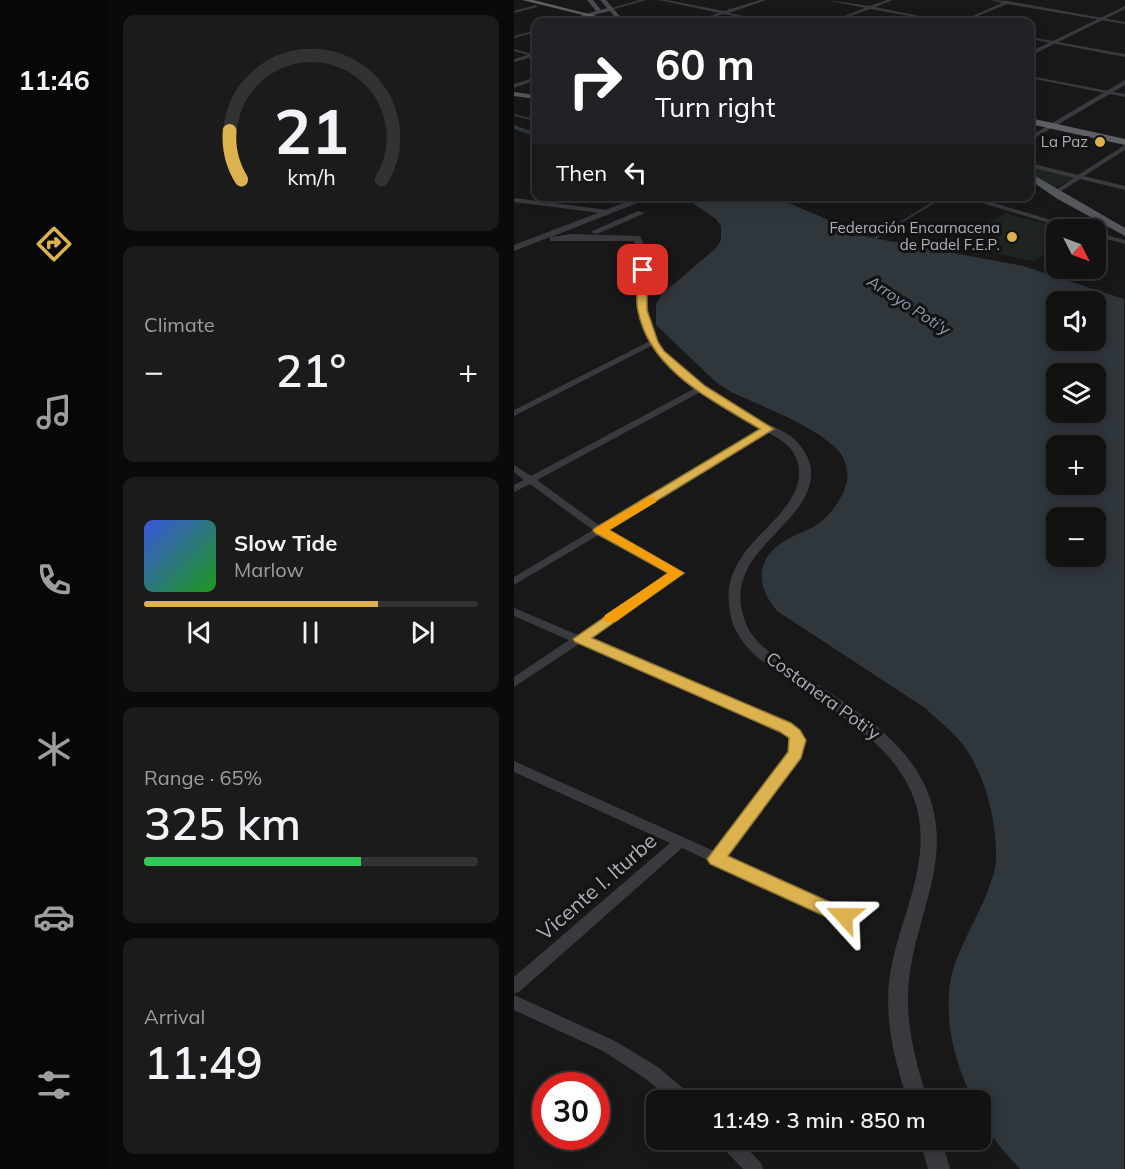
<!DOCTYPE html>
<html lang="en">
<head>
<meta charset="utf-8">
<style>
  :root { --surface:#121213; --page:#1b1b1c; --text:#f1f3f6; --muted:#9c9ea0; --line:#313233; --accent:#dbb24e }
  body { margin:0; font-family:Mulish,sans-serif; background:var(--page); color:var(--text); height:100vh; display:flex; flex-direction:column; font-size:22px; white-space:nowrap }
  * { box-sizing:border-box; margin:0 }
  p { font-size:20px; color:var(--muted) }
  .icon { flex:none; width:33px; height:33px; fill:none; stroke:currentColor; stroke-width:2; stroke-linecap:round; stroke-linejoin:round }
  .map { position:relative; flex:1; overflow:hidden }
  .sheet { display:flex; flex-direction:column; gap:15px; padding:15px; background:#0a0a0a; width:406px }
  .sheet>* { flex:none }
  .banner { position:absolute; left:18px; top:18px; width:502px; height:183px; border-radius:12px; box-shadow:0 3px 15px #0003,0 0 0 2px var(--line); background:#202124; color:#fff; overflow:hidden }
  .needle { width:39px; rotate:132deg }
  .tools { position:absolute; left:532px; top:219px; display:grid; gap:12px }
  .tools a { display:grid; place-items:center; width:60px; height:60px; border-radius:12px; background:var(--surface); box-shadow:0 3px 15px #0003,0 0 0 2px var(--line); font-size:30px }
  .speed { position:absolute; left:18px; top:1072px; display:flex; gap:12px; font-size:30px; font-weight:700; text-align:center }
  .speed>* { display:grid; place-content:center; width:78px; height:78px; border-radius:50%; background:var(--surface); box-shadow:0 3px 15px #0003,0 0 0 2px var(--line); line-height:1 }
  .speed .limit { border:9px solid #d22; background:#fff; color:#111 }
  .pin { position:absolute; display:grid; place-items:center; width:51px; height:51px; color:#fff; margin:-26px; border-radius:12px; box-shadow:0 3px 9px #0006 }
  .me { position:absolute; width:66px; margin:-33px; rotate:294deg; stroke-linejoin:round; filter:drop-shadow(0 0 4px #0008) }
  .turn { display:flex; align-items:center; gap:21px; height:126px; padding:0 24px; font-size:27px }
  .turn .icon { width:78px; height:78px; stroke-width:2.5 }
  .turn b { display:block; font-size:42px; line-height:51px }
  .then { display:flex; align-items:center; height:57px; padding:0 24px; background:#0003; gap:12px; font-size:22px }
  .big { font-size:45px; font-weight:600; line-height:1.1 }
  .sheet .tile { flex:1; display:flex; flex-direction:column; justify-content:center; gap:9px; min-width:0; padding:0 21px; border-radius:12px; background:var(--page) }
  .sheet .dial { align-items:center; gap:0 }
  .dial svg { height:156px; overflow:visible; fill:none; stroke:var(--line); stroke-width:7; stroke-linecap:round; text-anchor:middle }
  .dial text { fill:var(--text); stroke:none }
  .song { display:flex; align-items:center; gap:18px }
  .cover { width:72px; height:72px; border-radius:9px; background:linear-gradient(135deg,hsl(230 70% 55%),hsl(120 70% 35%)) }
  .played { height:6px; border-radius:3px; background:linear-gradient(90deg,var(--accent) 70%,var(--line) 70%) }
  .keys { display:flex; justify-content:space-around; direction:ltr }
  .heat { display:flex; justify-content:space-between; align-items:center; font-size:33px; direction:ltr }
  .charge { height:9px; border-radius:4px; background:linear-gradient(90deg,#34c759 65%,var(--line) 0) }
  .trip { position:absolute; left:132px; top:1090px; width:345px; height:60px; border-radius:12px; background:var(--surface); box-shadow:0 3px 15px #0003,0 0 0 2px var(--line); font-weight:600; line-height:60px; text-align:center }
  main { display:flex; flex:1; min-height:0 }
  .tab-bar { display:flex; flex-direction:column; width:108px; justify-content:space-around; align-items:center; background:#070708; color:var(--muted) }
  .tab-bar .icon { width:42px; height:42px }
  .tab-bar .selected { color:var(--accent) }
  .tab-bar b { font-size:27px; color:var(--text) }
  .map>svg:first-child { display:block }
  .green { fill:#1e241f }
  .water { fill:#2f363c; fill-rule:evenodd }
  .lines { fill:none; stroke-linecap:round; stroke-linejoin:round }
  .stream-far1 { stroke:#2f363c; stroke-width:2 }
  .stream { stroke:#2f363c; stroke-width:3 }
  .canal { fill:#2f363c; fill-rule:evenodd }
  .minor { fill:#393a3e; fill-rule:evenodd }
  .tertiary { fill:#393a3e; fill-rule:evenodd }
  .secondary { fill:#48494e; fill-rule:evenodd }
  .primary { fill:#56575d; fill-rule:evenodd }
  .trunk { fill:#5e6066; fill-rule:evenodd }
  .route { fill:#dbb24e; stroke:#8e7433; stroke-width:1.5 }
  .slow { fill:#f59e0b }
  .poi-dot { fill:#dbb24e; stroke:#131314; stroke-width:2 }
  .labels { text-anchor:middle; stroke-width:6; stroke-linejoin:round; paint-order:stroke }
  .far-poi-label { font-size:15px; fill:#acafb8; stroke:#131314; text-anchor:end }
  .far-water-label { font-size:16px; font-style:italic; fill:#879aae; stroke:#131314 }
  .street-label { font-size:18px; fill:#acafb8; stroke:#131314 }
  .near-street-label { font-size:21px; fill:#acafb8; stroke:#131314 }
</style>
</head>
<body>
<main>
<nav class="tab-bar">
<b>11:46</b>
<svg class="icon selected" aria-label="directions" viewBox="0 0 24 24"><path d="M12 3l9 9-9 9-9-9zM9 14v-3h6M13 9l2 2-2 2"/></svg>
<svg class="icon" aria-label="music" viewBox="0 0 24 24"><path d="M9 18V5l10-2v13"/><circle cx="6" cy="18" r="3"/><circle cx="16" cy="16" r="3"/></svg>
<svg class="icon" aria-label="phone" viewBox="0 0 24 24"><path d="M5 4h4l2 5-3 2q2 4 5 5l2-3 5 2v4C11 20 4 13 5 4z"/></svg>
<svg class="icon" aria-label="climate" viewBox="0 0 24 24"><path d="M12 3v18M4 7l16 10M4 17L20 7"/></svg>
<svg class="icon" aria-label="car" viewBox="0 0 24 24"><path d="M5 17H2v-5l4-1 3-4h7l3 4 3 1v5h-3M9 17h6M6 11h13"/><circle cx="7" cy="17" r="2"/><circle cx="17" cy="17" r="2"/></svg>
<svg class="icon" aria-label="filters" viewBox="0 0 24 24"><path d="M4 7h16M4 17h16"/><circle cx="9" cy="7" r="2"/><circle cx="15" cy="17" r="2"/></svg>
</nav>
<section class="sheet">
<div class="tile dial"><svg viewBox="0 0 100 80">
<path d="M14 69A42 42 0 1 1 86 69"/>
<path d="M14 69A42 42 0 0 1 8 44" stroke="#dbb24e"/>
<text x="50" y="56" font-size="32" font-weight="700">21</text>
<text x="50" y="72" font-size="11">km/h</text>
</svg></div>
<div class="tile"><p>Climate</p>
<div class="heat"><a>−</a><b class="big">21°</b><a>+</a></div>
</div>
<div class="tile">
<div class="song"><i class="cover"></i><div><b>Slow Tide</b><p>Marlow</p></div></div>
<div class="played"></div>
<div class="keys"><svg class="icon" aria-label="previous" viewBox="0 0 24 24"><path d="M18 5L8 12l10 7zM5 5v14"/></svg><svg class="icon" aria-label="pause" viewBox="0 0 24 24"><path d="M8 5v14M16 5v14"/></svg><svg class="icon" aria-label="next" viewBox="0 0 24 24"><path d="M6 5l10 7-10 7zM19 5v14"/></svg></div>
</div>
<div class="tile"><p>Range · 65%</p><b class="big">325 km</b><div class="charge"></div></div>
<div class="tile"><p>Arrival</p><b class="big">11:49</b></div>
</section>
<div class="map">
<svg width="611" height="1169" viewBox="0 0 611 1169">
  <rect width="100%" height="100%" fill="#181819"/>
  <g class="green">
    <path d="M516,166l40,10 3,3 -20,10 -23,-17z"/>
    <path d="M491,213l61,16 -9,1v14l-23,17 -81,-16z"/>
  </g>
  <path class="water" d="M168,196l93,1 93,40 155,29 101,33v870h-104c-17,-19 -40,-41 -40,-68h-6c-19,-35 -31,-83 -23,-123 5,-24 24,-57 34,-80 4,-11 11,-27 11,-39 1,-36 -10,-83 -32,-113 -11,-14 -26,-26 -39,-38l-148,-97c-20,-24 -23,-50 6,-69 13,-9 29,-12 40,-22 11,-10 21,-25 24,-39 2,-11 -3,-25 -11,-33 -27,-25 -73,-41 -105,-56l-14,-9 -61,-58v-21l5,-9 55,-47 5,-8v-14l-5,-7zM543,302h39v38h-39zM543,374h39v38h-39zM543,446h39v38h-39zM543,518h39v38h-39z"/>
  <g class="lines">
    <g class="stream-far1">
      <path d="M0,115l22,5"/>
      <path d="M381,226l49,-30"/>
    </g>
    <path class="stream" d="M361,238l22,-14"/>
    <path class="canal" d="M0,125l22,8v4l-22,-8z"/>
    <g class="minor">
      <path d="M125,0h7l-35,10 -2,-1z"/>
      <path d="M145,0h8l57,11 36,-11h6l-37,13 42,9h-6l-41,-8 -31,8 26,-9z"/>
      <path d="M313,0l43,6 17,-6h6l-18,7 74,15h-6l-73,-13 -36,13h-5l36,-14z"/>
      <path d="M476,0l18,1 117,21v2l-118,-20 -44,18h-4l43,-19z"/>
      <path d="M22,5l1,2 -23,6v-2z"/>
      <path d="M68,16l2,2 -17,4h-5z"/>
      <path d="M22,30v2l-22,6v-2z"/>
      <path d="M516,37l95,17v3l-95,-18z"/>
      <path d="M0,49l22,6v2h-3l-19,5v-3l14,-4 -14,-4z"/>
      <path d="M516,76l95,18v3l-95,-19z"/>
      <path d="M22,77v3l-22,8v-4z"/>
      <path d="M611,145v5l-41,26 41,10v4l-45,-11 -25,16 -3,-2 1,-1 21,-14 -44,-11v-4l48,12z"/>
      <path d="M445,196h12l113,34h-12z"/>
      <path d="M0,198l94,12 3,2 -3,2 -94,-12z"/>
      <path d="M582,232l29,8v4l-29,-8z"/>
      <path d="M136,341h6l1,2 -143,73v-6z"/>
      <path d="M187,385l3,1v4l-167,90 63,46 165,-99h6v4l-163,99 73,41 1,2 -95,66 203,86 14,15 -4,17 -74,99 123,55 2,5 -2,5 -5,1 -5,-1 -157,-73 -163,144 -5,2v-17l156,-134 -156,-71v-11l200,90 76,-98 2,-12 -10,-10 -203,-87 -65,43v-10l55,-37 -55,-24v-8l64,27 91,-62 -69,-39 -86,51v-8l79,-47 -63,-46 -16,8v-7l10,-5 -10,-8v-7l17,11z"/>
      <path d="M0,995l101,46 43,26 33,28 2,6h-20l-27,-22 -43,-28 -89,-41z"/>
      <path d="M205,1140h20l22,23 2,6h-20l-22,-23z"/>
    </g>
    <g class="tertiary">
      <path d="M611,6v3l-95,47v-4z"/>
      <path d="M611,80v5l-95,56v-5z"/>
      <path d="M128,196h13l-104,41 20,-3 69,2c16,33 -1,72 17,104 6,12 18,22 28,31 22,18 46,33 71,47 12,7 26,11 37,20 9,8 17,20 18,32 4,58 -99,81 -63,158 9,18 31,31 47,42 52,35 119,70 137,135 16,56 -12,106 -21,161 -9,46 3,91 17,135h-20c-13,-38 -23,-78 -19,-119 7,-60 46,-118 26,-180 -19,-58 -80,-90 -127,-122 -18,-13 -39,-26 -50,-46 -6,-9 -8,-19 -9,-30 -7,-62 74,-85 70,-135 -1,-9 -5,-17 -11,-23 -10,-10 -24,-15 -37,-21 -21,-12 -42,-25 -62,-40 -29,-23 -51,-48 -51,-87 0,-20 2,-38 -4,-57h-84v-4l-36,14v-6z"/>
      <path d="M124,211l7,2 -48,21 -7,-2z"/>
      <path d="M406,1140h22l8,29h-22z"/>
    </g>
    <path class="secondary" d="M73,0h6l8,10 6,-2 -7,-8h6l19,22h-6l-9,-11 -30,7v-2l16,-5z"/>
    <g class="primary">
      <path d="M0,92l22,3v4l-22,-3z"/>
      <path d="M516,173l95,55v8l-69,-38 -26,-18z"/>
    </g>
    <g class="trunk">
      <path d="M8,0h11l88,22h-9z"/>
      <path d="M516,118l95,21v6l-95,-21z"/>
    </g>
  </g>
  <path class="route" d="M129,267l4,3v40l11,32 6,9 41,35 69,43 -165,101 75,43 -92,65 199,85 9,7 6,10 -5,18 -73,98 122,55 3,5 -3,6 -6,3 -134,-61 -3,-5 81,-107 1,-14 -9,-6 -205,-90 -2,-3 95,-66 -73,-40 -2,-3 2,-2 165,-99c-48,-29 -110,-58 -122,-118 -3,-13 0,-28 0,-41z"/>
  <path class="slow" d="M137,496l6,3 -1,3 -47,28 75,43 -69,49h-10l-2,-3 2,-4 63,-42 -75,-43z"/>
  <g class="poi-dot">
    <circle cx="586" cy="142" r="6"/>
    <circle cx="498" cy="237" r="6"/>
  </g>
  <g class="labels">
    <g class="far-poi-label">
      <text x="574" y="147">La Paz</text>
      <text x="486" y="233">Federación Encarnacena<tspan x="486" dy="17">de Padel F.E.P.</tspan></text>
    </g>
    <g class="far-water-label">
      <text transform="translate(395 305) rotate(33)" y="6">Arroyo Poti'y</text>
    </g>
    <g class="street-label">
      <text transform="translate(309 696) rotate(36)" y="6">Costanera Poti'y</text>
    </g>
    <g class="near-street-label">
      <text transform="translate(83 887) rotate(-41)" y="7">Vicente I. Iturbe</text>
    </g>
  </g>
</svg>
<div class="tools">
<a><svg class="needle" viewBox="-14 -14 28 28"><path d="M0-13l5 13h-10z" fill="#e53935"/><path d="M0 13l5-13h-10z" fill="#9c9ea0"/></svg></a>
<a><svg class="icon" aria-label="sound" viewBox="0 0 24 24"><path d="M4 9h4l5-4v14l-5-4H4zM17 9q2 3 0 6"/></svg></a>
<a><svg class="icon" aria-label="layers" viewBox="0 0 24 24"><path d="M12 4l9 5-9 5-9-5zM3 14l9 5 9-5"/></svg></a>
<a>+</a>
<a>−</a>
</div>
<div class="speed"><div class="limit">30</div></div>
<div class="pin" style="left:129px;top:270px;background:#d93025"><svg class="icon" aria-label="arrive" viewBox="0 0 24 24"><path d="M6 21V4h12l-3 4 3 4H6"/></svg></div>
<svg class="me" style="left:330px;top:916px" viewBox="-20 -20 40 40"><path d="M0-17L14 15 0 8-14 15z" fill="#dbb24e" stroke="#fff" stroke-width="4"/></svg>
<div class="trip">11:49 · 3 min · 850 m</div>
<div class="banner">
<div class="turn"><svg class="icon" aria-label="right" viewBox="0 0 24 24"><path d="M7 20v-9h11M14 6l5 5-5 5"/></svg><div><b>60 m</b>Turn right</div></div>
<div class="then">Then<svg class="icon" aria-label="left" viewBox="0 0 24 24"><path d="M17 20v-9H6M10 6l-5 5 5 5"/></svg></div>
</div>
</div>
</main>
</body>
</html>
